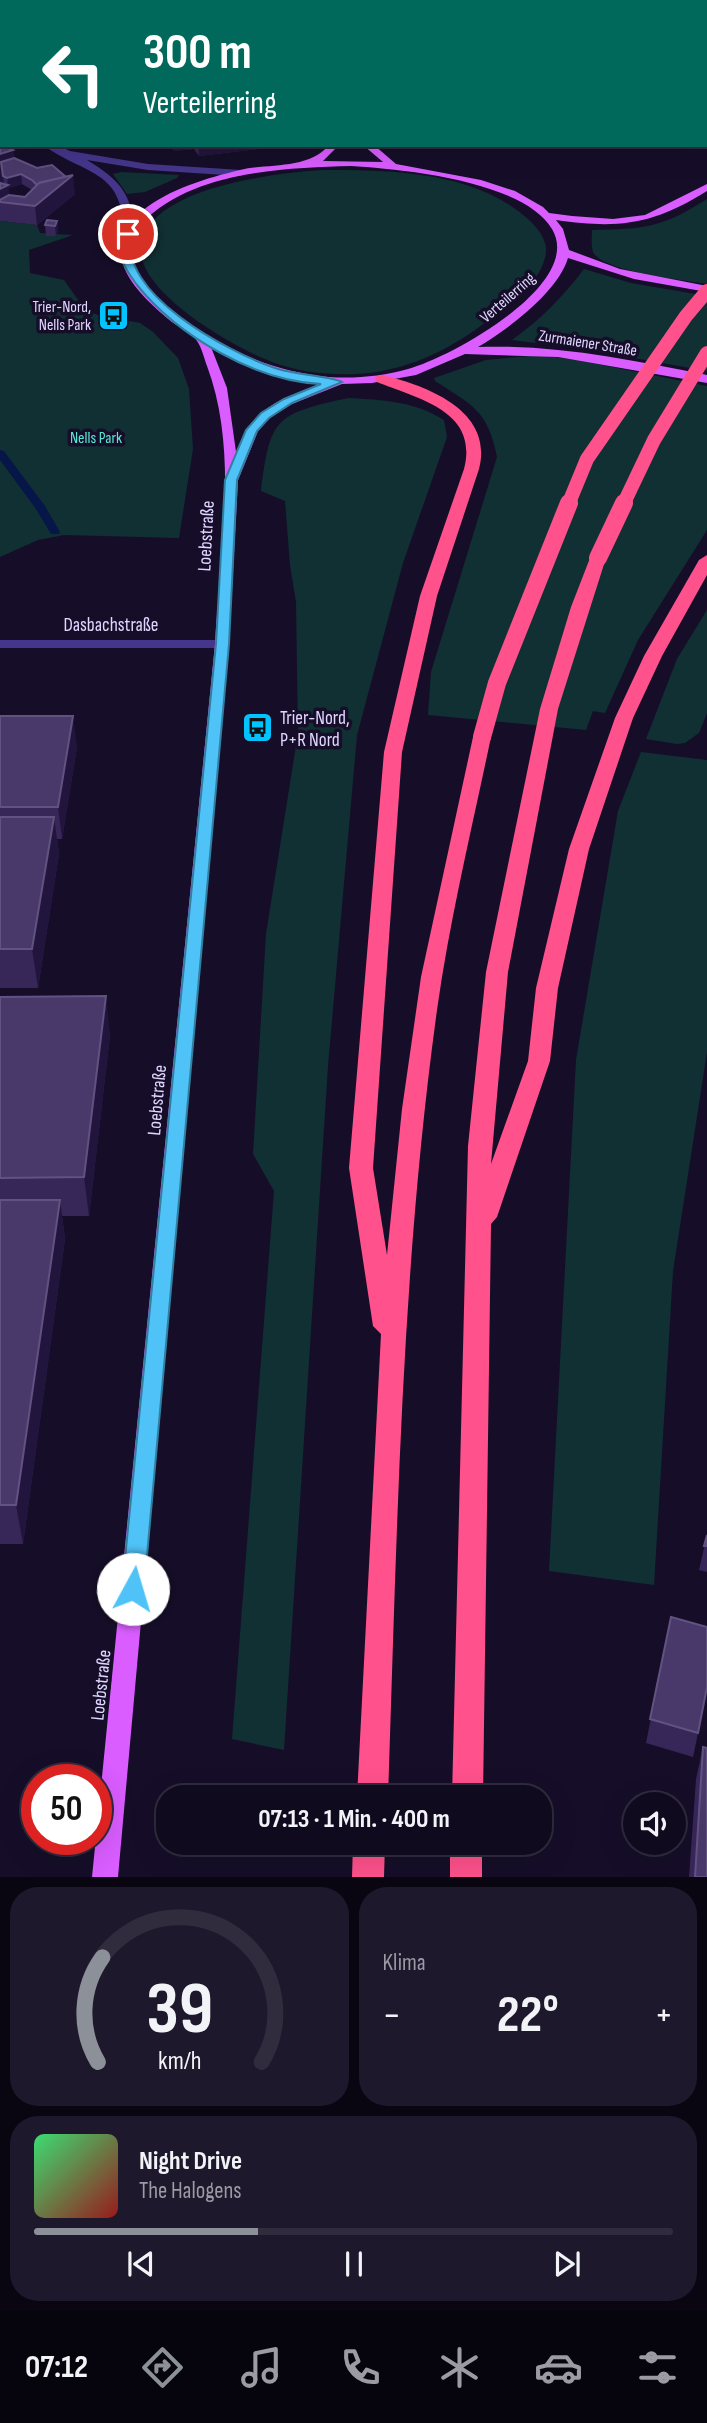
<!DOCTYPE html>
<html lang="de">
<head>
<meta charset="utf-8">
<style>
  :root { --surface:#100a1f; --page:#1e182c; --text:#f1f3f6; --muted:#9c9aa4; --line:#302b3d; --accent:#8c9099 }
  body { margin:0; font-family:"Sofia Sans Condensed",sans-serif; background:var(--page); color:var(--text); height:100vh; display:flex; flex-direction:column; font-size:26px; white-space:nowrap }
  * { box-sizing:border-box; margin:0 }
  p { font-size:23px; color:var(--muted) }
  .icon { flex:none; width:38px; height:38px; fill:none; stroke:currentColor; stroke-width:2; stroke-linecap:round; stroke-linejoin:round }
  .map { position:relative; height:1877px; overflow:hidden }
  .sheet { display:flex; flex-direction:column; gap:10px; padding:10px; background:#090611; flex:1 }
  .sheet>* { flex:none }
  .top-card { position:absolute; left:0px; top:0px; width:707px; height:147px; box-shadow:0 7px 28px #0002,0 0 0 2px var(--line); background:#00695c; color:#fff; overflow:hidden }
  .buttons { position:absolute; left:623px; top:1792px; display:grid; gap:14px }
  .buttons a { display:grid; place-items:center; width:63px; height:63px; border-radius:50%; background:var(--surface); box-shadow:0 7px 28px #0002,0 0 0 2px var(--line); font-size:35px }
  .speed { position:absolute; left:21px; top:1764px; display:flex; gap:14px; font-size:35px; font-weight:700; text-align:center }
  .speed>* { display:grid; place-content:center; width:91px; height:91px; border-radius:50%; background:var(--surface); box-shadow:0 7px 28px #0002,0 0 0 2px var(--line); line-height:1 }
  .speed .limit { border:10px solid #d22; background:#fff; color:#111 }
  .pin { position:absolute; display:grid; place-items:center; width:60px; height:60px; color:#fff; margin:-30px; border:4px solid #fff; border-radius:50%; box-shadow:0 2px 7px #0007 }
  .me { position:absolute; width:77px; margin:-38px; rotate:6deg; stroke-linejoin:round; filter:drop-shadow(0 0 5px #0008) }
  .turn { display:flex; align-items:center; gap:24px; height:147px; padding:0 28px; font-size:32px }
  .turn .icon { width:91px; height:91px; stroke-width:2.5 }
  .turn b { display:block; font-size:49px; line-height:60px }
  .big { font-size:52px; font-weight:700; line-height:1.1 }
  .sheet .widget { flex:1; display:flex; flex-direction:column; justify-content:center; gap:10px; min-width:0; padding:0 24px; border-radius:28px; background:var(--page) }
  .sheet .dial { align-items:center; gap:0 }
  .dial svg { height:182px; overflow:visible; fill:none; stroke:var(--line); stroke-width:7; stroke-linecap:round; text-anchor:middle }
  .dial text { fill:var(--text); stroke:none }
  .song { display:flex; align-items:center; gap:21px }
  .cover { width:84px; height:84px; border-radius:10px; background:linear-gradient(135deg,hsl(140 70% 55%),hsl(0 70% 35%)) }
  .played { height:7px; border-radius:4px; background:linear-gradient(90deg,var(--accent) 35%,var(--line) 35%) }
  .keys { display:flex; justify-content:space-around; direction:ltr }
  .heat { display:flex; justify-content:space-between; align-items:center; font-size:38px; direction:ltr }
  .sheet .tiles { flex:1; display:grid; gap:10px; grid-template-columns:1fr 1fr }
  .widget:last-child { grid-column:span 2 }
  .trip { position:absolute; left:156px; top:1785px; width:396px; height:70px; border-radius:28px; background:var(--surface); box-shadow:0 7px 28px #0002,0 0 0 2px var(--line); font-weight:700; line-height:70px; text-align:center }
  .tabs { display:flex; height:112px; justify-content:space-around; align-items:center; background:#06040c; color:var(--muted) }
  .tabs .icon { width:49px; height:49px }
  .tabs .active { color:var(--accent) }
  .tabs b { font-size:32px; color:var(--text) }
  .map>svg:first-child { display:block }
  .green { fill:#113033 }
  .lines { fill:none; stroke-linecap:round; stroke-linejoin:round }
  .stream { fill:#071649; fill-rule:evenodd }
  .minor { fill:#45368b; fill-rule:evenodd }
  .major { fill:#d95dff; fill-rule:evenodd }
  .highway { fill:#ff518c; fill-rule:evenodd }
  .highway-bridge-far1 { stroke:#ff518c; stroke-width:14 }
  .highway-bridge { stroke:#ff518c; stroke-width:18 }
  .wall { fill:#372658; fill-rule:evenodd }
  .shaded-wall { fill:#22153d }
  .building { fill:#49396a; stroke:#615281; stroke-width:2 }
  .route { fill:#4fc3f7; stroke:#337fa1; stroke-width:2 }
  .labels { text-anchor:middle; stroke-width:7; stroke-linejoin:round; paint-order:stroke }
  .far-street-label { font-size:16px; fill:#e0d6ff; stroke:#160e29 }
  .far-poi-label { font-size:16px; fill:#e0d6ff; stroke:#160e29; text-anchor:end }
  .far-park-label { font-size:16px; fill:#58e8d8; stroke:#160e29 }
  .street-label { font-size:19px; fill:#e0d6ff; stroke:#160e29 }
  .poi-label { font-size:19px; fill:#e0d6ff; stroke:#160e29; text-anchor:start }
</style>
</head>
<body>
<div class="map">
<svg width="707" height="1877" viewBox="0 0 707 1877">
  <rect width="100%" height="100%" fill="#160e29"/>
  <g class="green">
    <path d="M323,170c68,0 153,1 206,50 8,7 18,20 17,31 -2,30 -38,55 -60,71 -38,29 -82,50 -131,52 -27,1 -57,-2 -83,-12 -37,-14 -146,-75 -130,-123 18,-53 134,-66 181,-69z"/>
    <path d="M121,172l58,3 -2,3 -32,14 -18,2 -14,-20z"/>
    <path d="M707,199v85c-22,-4 -104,-12 -114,-32 -2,-6 -1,-16 -1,-22 52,-1 70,-2 115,-31z"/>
    <path d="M0,221l37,4 3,8 33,2 -44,15 1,23 34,7 21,30 13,5 42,8 13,9 25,26 11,31 4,60 -14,89 -115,-3 -26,5 -38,17z"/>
    <path d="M584,269l47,14 76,13v75l-118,-21 -77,-10c28,-20 51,-43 72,-71z"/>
    <path d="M539,355l38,5 130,26v144l-69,110 -33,73 -12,-2 -7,19 -158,-15 3,-43 66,-215c-9,-47 -25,-52 -62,-76l-1,-3 52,-18z"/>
    <path d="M348,398c35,2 66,3 96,22l3,17 -44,126 -46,172 -29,331 -44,684 -52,-11 42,-548 -21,-37 13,-220 32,-201 -2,-131 -6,-37 -5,-64 -24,-10c9,-74 15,-77 87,-93z"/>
    <path d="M707,610v103l-8,20 -14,10 -8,1 -31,-5 31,-80z"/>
    <path d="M641,752l66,8v292l-34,219 -19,314 -105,-14 27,-511 42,-249z"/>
  </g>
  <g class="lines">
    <path class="stream" d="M0,450l4,1 41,55 15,26 -1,2h-8l-15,-25 -36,-49z"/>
    <g class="minor">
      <rect x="82" y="0" width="8" height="2"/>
      <rect x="0" y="123" width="2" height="6"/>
      <path d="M43,145h14l13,6 78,13 93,6 5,3 -5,3 -93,-6 -61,-10c33,20 47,35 46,74l-5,3 -5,-3c2,-65 -39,-59 -80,-89z"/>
      <path d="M0,640h222l7,4 -7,4h-222z"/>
    </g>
    <g class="major">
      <rect x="322" y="0" width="8" height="2"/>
      <path d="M329,145h10l-16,16 60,1 -20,-17h11l22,19 85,16 34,11 28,16 6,6 23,3 41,3 32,-4 62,-31v7c-54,34 -89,38 -151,29l7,9 6,21 51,19 87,17v6l-73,-13 -66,-21c-10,34 -61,72 -90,89 77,-3 153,13 229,28v8l-149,-26 -93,-3 -49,21 -44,8 -30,1 -50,20 -23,14 -11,13 -20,49 -9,164 -111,1233h-26l123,-1233c5,-90 24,-193 -8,-278 -3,-8 -5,-18 -10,-25 -5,-8 -18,-14 -25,-19 -36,-29 -78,-71 -30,-111 27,-22 65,-33 98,-41 29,-7 68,0 89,-25zM351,166c51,3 173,15 201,63 33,55 -102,129 -144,140 -25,7 -53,10 -79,8 -64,-6 -127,-36 -173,-81 -20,-20 -37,-49 -14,-73 50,-52 142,-55 209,-57zM211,347c37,18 72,30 112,36 -44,17 -67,22 -87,69l-9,-64z"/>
    </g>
    <g class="highway">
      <path d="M382,375c46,11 112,36 97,94l-42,127 -35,156 -29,416 14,87 15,-146 19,-132 52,-240 9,-6 9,6c-19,91 -41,181 -54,273 -36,261 -40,525 -49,787h-31l24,-463 -8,-8 -24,-158 35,-416 36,-156 44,-127c15,-58 -45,-70 -87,-87l-2,-3 2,-3z"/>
      <path d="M598,553l8,5 -48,151 -50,263 -17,192 37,-103 8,-73 33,-139 46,-131 29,-62 55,-96 8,-5v20l-45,81 -29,62 -44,131 -31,139 -8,73 -53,156 -6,7 -8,573h-31l16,-651 18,-174 54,-263 31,-102 19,-49z"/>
      <path d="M353,1843h32l-1,34h-32z"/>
      <rect x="450" y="1843" width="32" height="34"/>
    </g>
    <g class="highway-bridge-far1">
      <path d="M568,505l19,-46 99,-143 21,-25"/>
      <path d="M623,505l31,-65 53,-87"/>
    </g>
    <g class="highway-bridge">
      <path d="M598,558l26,-55"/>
      <path d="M482,737l15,-54 72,-180"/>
    </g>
  </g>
  <g class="wall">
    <path d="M416,0h291v60h-2v-58h-289z"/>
    <path d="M0,144l13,6 1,8 61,36 -38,31 -37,-4zM22,184l10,6 -7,7 -16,-2 -1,-7z"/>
    <path d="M170,145h103l1,2 -75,9 -5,-7 -20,2z"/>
    <path d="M57,221l1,10 -2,5h-10l-1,-11z"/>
    <path d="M0,716l77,31 -15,92h-5l2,15 -21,134h-38z"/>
    <path d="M0,997l110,38 -21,181h-27l3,23 -42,305h-23z"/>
    <path d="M707,1535v37l-8,-2z"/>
    <path d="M671,1617l27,116 -5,24 -47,-14z"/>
    <path d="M703,1747l4,130h-18l7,-98z"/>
  </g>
  <g class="shaded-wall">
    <path d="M2,66v10h-2v-9z"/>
    <path d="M173,145h20l1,4 -20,2z"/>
    <path d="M198,145h75l1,2 -75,9z"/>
    <path d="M13,150l2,18 -12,4 1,14 -4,2v-34z"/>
    <path d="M21,174l1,10 -14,4 2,15 -10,-1v-13l8,-4 -1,-7z"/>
    <path d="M73,175l2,19 -38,31 -2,-19z"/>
    <path d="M57,221l1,10 -2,5 -1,-10z"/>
    <path d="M73,716l4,31 -15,92 -4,-32z"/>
    <path d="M54,817l5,37 -21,134 -6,-39z"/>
    <path d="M106,996l4,39 -21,181 -5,-39z"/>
    <path d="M60,1200l5,39 -42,305 -7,-39z"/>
  </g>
  <g class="building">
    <rect x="197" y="0" width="88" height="2"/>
    <path d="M425,0h282v2h-290v-1z"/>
    <path d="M705,8l2,2v24h-2z"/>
    <path d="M0,144l2,1 11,5 -13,4z"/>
    <path d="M14,158l23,10 15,-3 14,12 -27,6 -2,2 -5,-5 -11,-6 -14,4 -4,-2 -2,-14z"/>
    <path d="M73,175l-38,31 -35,-4v-2l9,-5 16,2 14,-14z"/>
    <path d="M0,183l8,2 -8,4z"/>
    <path d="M47,220l10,1 -2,5 -10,-1z"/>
    <path d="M0,716h73l-15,91h-58z"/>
    <path d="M0,817h54l-22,132h-32z"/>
    <path d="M106,996l-22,181 -84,1v-181z"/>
    <path d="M0,1200h60l-44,305h-16z"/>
    <path d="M707,1535v11h-3z"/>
    <path d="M671,1617l36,10v60l-9,46 -48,-14z"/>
    <path d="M703,1747l4,1v129h-12z"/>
  </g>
  <path class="route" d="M124,232l9,2c-19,58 97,119 142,134 15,6 60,9 67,14l-50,21 -23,15 -12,13 -20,49 -8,164 -85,945 -4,7 -7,3 -8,-3 -3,-7 94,-945 9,-164 21,-50 15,-17 23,-14 37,-15c-66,-3 -143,-48 -184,-99 -12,-16 -23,-32 -13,-53z"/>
  <defs>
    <symbol id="bus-square" viewBox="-11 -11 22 22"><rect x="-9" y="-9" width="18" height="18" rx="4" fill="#02c3ff" stroke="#160e29"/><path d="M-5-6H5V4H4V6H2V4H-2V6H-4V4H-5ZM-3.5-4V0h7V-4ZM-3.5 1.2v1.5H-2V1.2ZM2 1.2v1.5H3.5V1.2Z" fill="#111"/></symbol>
  </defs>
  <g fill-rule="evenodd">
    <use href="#bus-square" x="96" y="298" width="35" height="35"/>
    <use href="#bus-square" x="240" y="710" width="35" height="35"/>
  </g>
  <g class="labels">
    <g class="far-street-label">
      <text transform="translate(507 297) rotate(-41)" y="6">Verteilerring</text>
      <text transform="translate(588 342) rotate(9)" y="6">Zurmaiener Straße</text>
    </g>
    <g class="far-poi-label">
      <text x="91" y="312">Trier-Nord,<tspan x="91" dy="18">Nells Park</tspan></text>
    </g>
    <g class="far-park-label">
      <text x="96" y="443">Nells Park</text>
    </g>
    <g class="street-label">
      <text transform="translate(205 536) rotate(-87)" y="7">Loebstraße</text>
      <text x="111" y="631">Dasbachstraße</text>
      <text transform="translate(156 1100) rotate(-85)" y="7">Loebstraße</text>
      <text transform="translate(100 1685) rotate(-84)" y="7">Loebstraße</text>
    </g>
    <g class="poi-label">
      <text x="280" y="724">Trier-Nord,<tspan x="280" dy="22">P+R Nord</tspan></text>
    </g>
  </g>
</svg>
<div class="buttons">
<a><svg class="icon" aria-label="sound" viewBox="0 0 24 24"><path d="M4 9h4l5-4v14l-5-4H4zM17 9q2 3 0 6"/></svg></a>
</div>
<div class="speed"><div class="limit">50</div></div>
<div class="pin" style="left:128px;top:234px;background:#d93025"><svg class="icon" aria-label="arrive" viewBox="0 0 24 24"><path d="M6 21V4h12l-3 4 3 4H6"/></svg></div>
<svg class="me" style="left:133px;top:1589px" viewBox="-20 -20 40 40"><circle r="19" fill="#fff"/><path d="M0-13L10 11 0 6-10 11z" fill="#4fc3f7"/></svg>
<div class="trip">07:13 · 1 Min. · 400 m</div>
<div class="top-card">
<div class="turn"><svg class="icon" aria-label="left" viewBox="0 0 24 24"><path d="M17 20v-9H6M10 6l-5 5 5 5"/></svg><div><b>300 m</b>Verteilerring</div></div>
</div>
</div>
<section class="sheet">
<div class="tiles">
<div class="widget dial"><svg viewBox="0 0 100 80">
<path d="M14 69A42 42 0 1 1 86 69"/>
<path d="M14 69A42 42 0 0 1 16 23" stroke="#8c9099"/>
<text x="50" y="56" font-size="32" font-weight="700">39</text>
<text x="50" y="72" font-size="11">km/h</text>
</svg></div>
<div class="widget"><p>Klima</p>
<div class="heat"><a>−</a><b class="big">22°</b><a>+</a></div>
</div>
<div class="widget">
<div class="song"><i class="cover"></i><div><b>Night Drive</b><p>The Halogens</p></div></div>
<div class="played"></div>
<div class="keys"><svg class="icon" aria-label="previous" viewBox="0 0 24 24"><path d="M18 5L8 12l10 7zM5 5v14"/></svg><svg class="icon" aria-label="pause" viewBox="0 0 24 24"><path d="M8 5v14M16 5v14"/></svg><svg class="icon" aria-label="next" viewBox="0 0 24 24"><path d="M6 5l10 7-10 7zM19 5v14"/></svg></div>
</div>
</div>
</section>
<nav class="tabs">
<b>07:12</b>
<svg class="icon active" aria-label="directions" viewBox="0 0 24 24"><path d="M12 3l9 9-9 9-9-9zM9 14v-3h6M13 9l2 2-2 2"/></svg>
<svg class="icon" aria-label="music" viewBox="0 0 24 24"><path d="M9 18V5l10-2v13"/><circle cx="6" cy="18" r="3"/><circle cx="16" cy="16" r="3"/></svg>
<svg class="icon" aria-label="phone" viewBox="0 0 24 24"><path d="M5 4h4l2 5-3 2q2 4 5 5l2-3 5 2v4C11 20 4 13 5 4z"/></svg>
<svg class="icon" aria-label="climate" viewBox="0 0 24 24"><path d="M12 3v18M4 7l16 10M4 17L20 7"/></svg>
<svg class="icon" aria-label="car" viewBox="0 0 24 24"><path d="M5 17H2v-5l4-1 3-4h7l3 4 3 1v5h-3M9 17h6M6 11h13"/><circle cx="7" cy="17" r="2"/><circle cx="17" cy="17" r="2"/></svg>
<svg class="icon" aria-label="filters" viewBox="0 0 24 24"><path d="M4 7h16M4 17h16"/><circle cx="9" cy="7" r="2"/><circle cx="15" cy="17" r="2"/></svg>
</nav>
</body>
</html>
